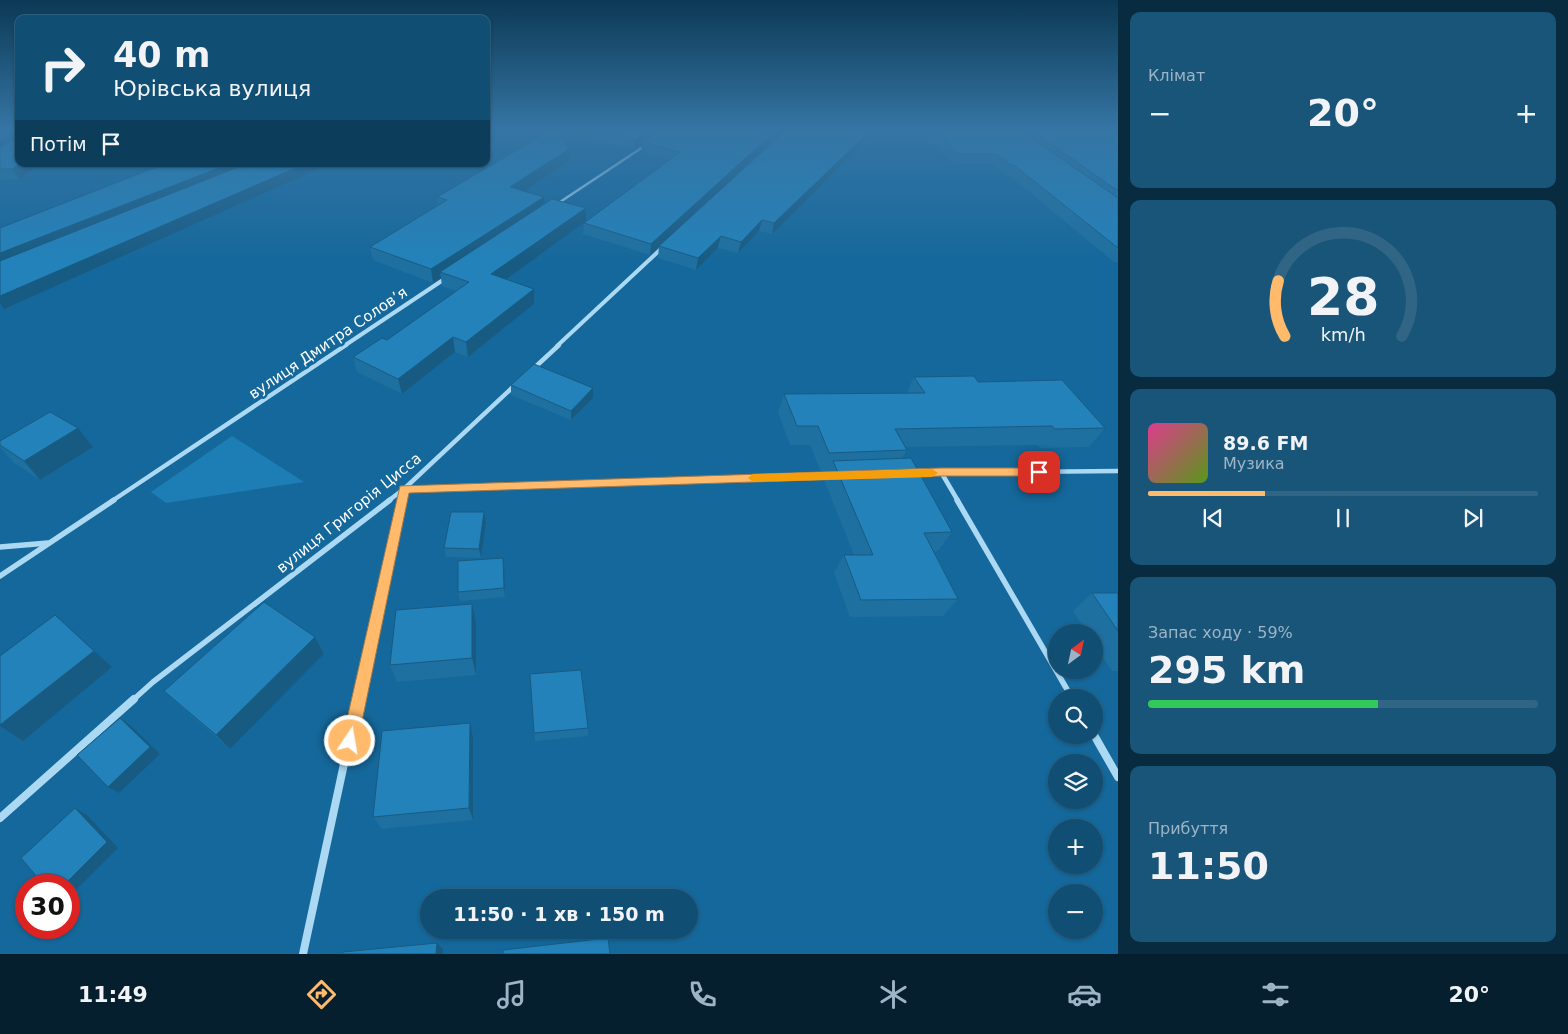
<!DOCTYPE html>
<html lang="uk">
<head>
<meta charset="utf-8">
<style>
  :root { --surface:#104e74; --page:#195579; --text:#f1f3f6; --muted:#9cb4c5; --line:#306586; --accent:#ffba6c }
  body { margin:0; font-family:"DejaVu Sans",sans-serif; background:var(--page); color:var(--text); height:100vh; display:flex; flex-direction:column; font-size:19px; white-space:nowrap }
  * { box-sizing:border-box; margin:0 }
  p { font-size:16px; color:var(--muted) }
  .icon { flex:none; width:28px; height:28px; fill:none; stroke:currentColor; stroke-width:2; stroke-linecap:round; stroke-linejoin:round }
  .map { position:relative; flex:1; overflow:hidden }
  .panel { display:flex; flex-direction:column; gap:12px; padding:12px; background:#092b40; width:450px }
  .panel>* { flex:none }
  .top-card { position:absolute; left:15px; top:15px; width:475px; height:152px; border-radius:10px; box-shadow:0 1px 4px #0004,0 0 0 1px var(--line); background:#104e74; color:var(--text); overflow:hidden }
  .needle { width:32px; rotate:33deg }
  .buttons { position:absolute; left:1048px; top:624px; display:grid; gap:10px }
  .buttons a { display:grid; place-items:center; width:55px; height:55px; border-radius:50%; background:var(--surface); box-shadow:0 1px 4px #0004,0 0 0 1px var(--line); font-size:25px }
  .speed { position:absolute; left:15px; top:874px; display:flex; gap:10px; font-size:25px; font-weight:700; text-align:center }
  .speed>* { display:grid; place-content:center; width:65px; height:65px; border-radius:50%; background:var(--surface); box-shadow:0 1px 4px #0004,0 0 0 1px var(--line); line-height:1 }
  .speed .limit { border:8px solid #d22; background:#fff; color:#111 }
  .pin { position:absolute; display:grid; place-items:center; width:42px; height:42px; color:#fff; margin:-21px; border-radius:10px; box-shadow:0 2px 8px #0006 }
  .me { position:absolute; width:55px; margin:-28px; rotate:12deg; stroke-linejoin:round; filter:drop-shadow(0 0 4px #0008) }
  .turn { display:flex; align-items:center; gap:18px; height:105px; padding:0 15px; font-size:22px }
  .turn .icon { width:65px; height:65px; stroke-width:2.5 }
  .turn b { display:block; font-size:35px; line-height:42px }
  .then { display:flex; align-items:center; height:48px; padding:0 15px; background:#0003; gap:10px; font-size:19px }
  .big { font-size:38px; font-weight:700; line-height:1.1 }
  .panel .card { flex:1; display:flex; flex-direction:column; justify-content:center; gap:8px; min-width:0; padding:0 18px; border-radius:10px; background:var(--page) }
  .panel .dial { align-items:center; gap:0 }
  .dial svg { height:130px; overflow:visible; fill:none; stroke:var(--line); stroke-width:7; stroke-linecap:round; text-anchor:middle }
  .dial text { fill:var(--text); stroke:none }
  .song { display:flex; align-items:center; gap:15px }
  .cover { width:60px; height:60px; border-radius:8px; background:linear-gradient(135deg,hsl(330 70% 55%),hsl(90 70% 35%)) }
  .played { height:5px; border-radius:2px; background:linear-gradient(90deg,var(--accent) 30%,var(--line) 30%) }
  .keys { display:flex; justify-content:space-around; direction:ltr }
  .heat { display:flex; justify-content:space-between; align-items:center; font-size:28px; direction:ltr }
  .charge { height:8px; border-radius:4px; background:linear-gradient(90deg,#34c759 59%,var(--line) 0) }
  .trip { position:absolute; left:420px; top:889px; width:278px; height:50px; border-radius:25px; background:var(--surface); box-shadow:0 1px 4px #0004,0 0 0 1px var(--line); font-weight:700; line-height:50px; text-align:center }
  .tabs { display:flex; height:80px; justify-content:space-around; align-items:center; background:#061f2e; color:var(--muted) }
  .tabs .icon { width:35px; height:35px }
  .tabs .current { color:var(--accent) }
  .tabs b { font-size:22px; color:var(--text) }
  main { display:flex; flex:1; min-height:0 }
  .map>svg:first-child { display:block }
  .green { fill:#1d7db5 }
  .lines { fill:none; stroke-linecap:round; stroke-linejoin:round }
  .street-far4 { stroke:#abd8f3; stroke-width:2.5 }
  .street-far3 { stroke:#abd8f3; stroke-width:4 }
  .street-far2 { stroke:#abd8f3; stroke-width:4.5 }
  .street-far1 { stroke:#abd8f3; stroke-width:5.5 }
  .street { stroke:#abd8f3; stroke-width:8 }
  .wall { fill:#1e70a0 }
  .shaded-wall { fill:#185b82 }
  .building { fill:#2382ba; stroke:#185b82 }
  .route { fill:#ffba6c; stroke:#a67946 }
  .slow { fill:#f59e0b }
  .labels { text-anchor:middle; stroke-width:5; stroke-linejoin:round; paint-order:stroke }
  .street-label { font-size:15px; fill:#fff; stroke:#15689b }
</style>
</head>
<body>
<main>
<div class="map">
<svg width="1118" height="954" viewBox="0 0 1118 954">
  <rect width="100%" height="100%" fill="#15689b"/>
  <path class="green" d="M232,436l72,46 -138,21 -15,-11z"/>
  <g class="lines">
    <path class="street-far4" d="M557,204l89,-59"/>
    <g class="street-far3">
      <path d="M344,346l102,-68"/>
      <path d="M557,346l105,-98"/>
    </g>
    <g class="street-far2">
      <path d="M532,370l27,-25"/>
      <path d="M941,472l17,29"/>
      <path d="M914,473l204,-2"/>
      <path d="M112,501l234,-156"/>
      <path d="M388,501l16,-12 110,-103"/>
      <path d="M401,501l3,-12 429,-13"/>
    </g>
    <g class="street-far1">
      <path d="M957,500l115,198"/>
      <path d="M0,547l48,-4"/>
      <path d="M0,576l114,-76"/>
      <path d="M133,700l20,-18 237,-182"/>
      <path d="M358,700l44,-200"/>
    </g>
    <g class="street">
      <path d="M1094,735l24,42"/>
      <path d="M0,818l134,-119"/>
      <path d="M303,954l55,-255"/>
    </g>
  </g>
  <g class="wall">
    <path d="M0,130h19v34h21l-21,15 -19,1z"/>
    <path d="M565,130h220l-11,10 -4,-1 -2,6 -118,110 -67,-21 1,-11 86,-63 -29,-8 1,-8 -9,6 -68,-17z"/>
    <path d="M925,130h193v132h-4l-104,-86h-3l-15,-12h-38l-31,-29z"/>
    <path d="M869,132l-4,10 -93,92 -13,-3 -21,22 -20,-5 -22,22 -38,-12 1,-12z"/>
    <path d="M569,161l-45,30 21,13 41,4v13l-80,58 28,10v15l-66,53 -13,-5 -53,42 -45,-22 -4,-15 34,-17 69,-49 -14,-5 -1,-8 -8,5 -60,-23 -3,-13 68,-42 -1,-8z"/>
    <path d="M914,377l64,5 127,46 -16,19 -49,1 -2,-3 -133,2 2,3 -5,9 50,73 -14,19h-4l24,48 -15,17 -93,1 -16,-44 10,-18h10l-30,-75 4,-8h-7l-11,-27h-20l-12,-32 6,-19h122z"/>
    <path d="M511,385l82,13 -22,22 -60,-25z"/>
    <path d="M0,441l93,6 -53,33 -27,-18 -13,-15z"/>
    <path d="M484,512l2,10 -5,36 -35,-1 -2,-9z"/>
    <path d="M503,558l2,39 -45,4 -2,-9z"/>
    <path d="M1092,593h26v78h-6l-18,-27v-12h-7l-14,-21z"/>
    <path d="M476,622v53l-79,7 -7,-17z"/>
    <path d="M315,637l9,17 -94,95 -50,-43 -16,-15z"/>
    <path d="M530,674l58,54v8l-53,5z"/>
    <path d="M473,738v82l-91,9 -9,-12z"/>
  </g>
  <g class="shaded-wall">
    <path d="M650,130h14l-22,12v2l-9,6 1,-10z"/>
    <path d="M776,130h9l-11,10z"/>
    <path d="M14,132l5,9 -19,13v-14z"/>
    <path d="M869,132l-4,10 -93,92 2,-11z"/>
    <path d="M771,135l-3,10 -118,110 1,-11z"/>
    <path d="M569,149v12l-58,39 -1,-13z"/>
    <path d="M20,164h20l-21,15 -7,-10z"/>
    <path d="M229,164h26l-255,102v-13z"/>
    <path d="M305,164h24l-325,145 -4,-6v-7z"/>
    <path d="M544,197l1,12 -105,63 1,6 -8,5 -2,-14z"/>
    <path d="M586,208v13l-93,68 -2,-15z"/>
    <path d="M762,220l-3,11 -21,22 3,-11z"/>
    <path d="M721,236l-3,12 -22,22 2,-12z"/>
    <path d="M534,289v15l-66,53 -2,-15z"/>
    <path d="M453,337l2,15 -53,42 -4,-15z"/>
    <path d="M593,388v10l-22,22v-9z"/>
    <path d="M78,428l15,19 -53,33 -16,-19z"/>
    <path d="M484,512l2,10 -5,36 -2,-9z"/>
    <path d="M503,558l1,9 1,30 -1,-9z"/>
    <path d="M472,604l4,18v53l-4,-17z"/>
    <path d="M55,615l57,52 -89,74 -23,-15v-1z"/>
    <path d="M315,637l9,17 -94,95 -14,-14z"/>
    <path d="M120,718l10,7 30,29 -41,39 -11,-6z"/>
    <path d="M470,723l3,15v82l-4,-12z"/>
    <path d="M75,808l12,7 31,33 -49,49v-12h-5z"/>
    <path d="M437,943l6,6v5h-7z"/>
  </g>
  <g class="building">
    <path d="M0,130h19v34h1l-8,5h-12v-21l15,-10 1,-4 -2,-2 -14,8z"/>
    <path d="M551,130h6l12,19 -59,38 34,10 -113,72 -61,-22 77,-47 -10,-3z"/>
    <path d="M592,130h58l-16,10z"/>
    <path d="M661,130h83l27,5 -120,109 -67,-21 96,-71 -38,-10z"/>
    <path d="M786,130h73l10,2 -95,91 -12,-3 -21,22 -20,-6 -23,22 -39,-12z"/>
    <path d="M931,130h89l98,68v50l-103,-82h-3l-15,-12h-38z"/>
    <path d="M1031,130h87v61z"/>
    <path d="M164,164h65l-229,89v-25z"/>
    <path d="M246,164h59l-305,132v-35z"/>
    <path d="M552,199l34,9 -95,66 43,15 -68,53 -13,-5 -55,42 -45,-22 29,-19 5,2 82,-58 -29,-10z"/>
    <path d="M534,364l59,24 -22,23 -60,-26z"/>
    <path d="M974,376l4,6 84,-2 43,48 -50,1 -3,-3 -157,3 12,21 -78,3 -11,-27h-21l-13,-32 141,-1 -11,-16z"/>
    <path d="M50,412l28,16 -54,33 -24,-16v-4z"/>
    <path d="M911,458l41,74 -28,1 34,66 -97,1 -17,-45h29l-40,-94z"/>
    <path d="M451,512h33l-5,37 -35,-1z"/>
    <path d="M503,558l1,30 -46,4v-31z"/>
    <path d="M1092,593h26v38z"/>
    <path d="M264,602l51,35 -99,98 -52,-44z"/>
    <path d="M472,604v54l-82,7 6,-55z"/>
    <path d="M55,615l39,36 -94,74v-69z"/>
    <path d="M581,670l7,58 -54,5 -4,-59z"/>
    <path d="M120,718l30,29 -42,40 -31,-32z"/>
    <path d="M470,723l-1,85 -96,9 9,-86z"/>
    <path d="M75,808l32,34 -43,43h-20l-23,-27z"/>
    <path d="M608,938l2,16h-107v-4z"/>
    <path d="M437,943l-1,11h-94l1,-2z"/>
  </g>
  <linearGradient id="sky" x2="0" y2="1"><stop stop-color="#0c3955"/><stop offset="0.49" stop-color="#3575a4"/><stop offset="1" stop-color="#3575a4" stop-opacity="0"/></linearGradient>
  <rect width="1118" height="263" fill="url(#sky)"/>
  <path class="route" d="M941,468h98l6,4 -6,4h-98l-532,17 -51,248 -3,5 -5,3 -6,-3 -2,-5 58,-255z"/>
  <path class="slow" d="M932,469l6,4 -6,4 -179,5 -5,-4 5,-4z"/>
  <g class="labels">
    <g class="street-label">
      <text transform="translate(328 343) rotate(-34)" y="5">вулиця Дмитра Соловʼя</text>
      <text transform="translate(349 513) rotate(-39)" y="5">вулиця Григорія Цисса</text>
    </g>
  </g>
</svg>
<div class="buttons">
<a><svg class="needle" viewBox="-14 -14 28 28"><path d="M0-13l5 13h-10z" fill="#e53935"/><path d="M0 13l5-13h-10z" fill="#9cb4c5"/></svg></a>
<a><svg class="icon" aria-label="search" viewBox="0 0 24 24"><circle cx="10" cy="10" r="6"/><path d="M15 15l6 6"/></svg></a>
<a><svg class="icon" aria-label="layers" viewBox="0 0 24 24"><path d="M12 4l9 5-9 5-9-5zM3 14l9 5 9-5"/></svg></a>
<a>+</a>
<a>−</a>
</div>
<div class="speed"><div class="limit">30</div></div>
<div class="pin" style="left:1039px;top:472px;background:#d93025"><svg class="icon" aria-label="arrive" viewBox="0 0 24 24"><path d="M6 21V4h12l-3 4 3 4H6"/></svg></div>
<svg class="me" style="left:350px;top:741px" viewBox="-20 -20 40 40"><circle r="17" fill="#ffba6c" stroke="#fff" stroke-width="3"/><path d="M0-11L8 9 0 5-8 9z" fill="#fff"/></svg>
<div class="trip">11:50 · 1 хв · 150 m</div>
<div class="top-card">
<div class="turn"><svg class="icon" aria-label="right" viewBox="0 0 24 24"><path d="M7 20v-9h11M14 6l5 5-5 5"/></svg><div><b>40 m</b>Юрівська вулиця</div></div>
<div class="then">Потім<svg class="icon" aria-label="arrive" viewBox="0 0 24 24"><path d="M6 21V4h12l-3 4 3 4H6"/></svg></div>
</div>
</div>
<section class="panel">
<div class="card"><p>Клімат</p>
<div class="heat"><a>−</a><b class="big">20°</b><a>+</a></div>
</div>
<div class="card dial"><svg viewBox="0 0 100 80">
<path d="M14 69A42 42 0 1 1 86 69"/>
<path d="M14 69A42 42 0 0 1 10 35" stroke="#ffba6c"/>
<text x="50" y="56" font-size="32" font-weight="700">28</text>
<text x="50" y="72" font-size="11">km/h</text>
</svg></div>
<div class="card">
<div class="song"><i class="cover"></i><div><b>89.6 FM</b><p>Музика</p></div></div>
<div class="played"></div>
<div class="keys"><svg class="icon" aria-label="previous" viewBox="0 0 24 24"><path d="M18 5L8 12l10 7zM5 5v14"/></svg><svg class="icon" aria-label="pause" viewBox="0 0 24 24"><path d="M8 5v14M16 5v14"/></svg><svg class="icon" aria-label="next" viewBox="0 0 24 24"><path d="M6 5l10 7-10 7zM19 5v14"/></svg></div>
</div>
<div class="card"><p>Запас ходу · 59%</p><b class="big">295 km</b><div class="charge"></div></div>
<div class="card"><p>Прибуття</p><b class="big">11:50</b></div>
</section>
</main>
<nav class="tabs">
<b>11:49</b>
<svg class="icon current" aria-label="directions" viewBox="0 0 24 24"><path d="M12 3l9 9-9 9-9-9zM9 14v-3h6M13 9l2 2-2 2"/></svg>
<svg class="icon" aria-label="music" viewBox="0 0 24 24"><path d="M9 18V5l10-2v13"/><circle cx="6" cy="18" r="3"/><circle cx="16" cy="16" r="3"/></svg>
<svg class="icon" aria-label="phone" viewBox="0 0 24 24"><path d="M5 4h4l2 5-3 2q2 4 5 5l2-3 5 2v4C11 20 4 13 5 4z"/></svg>
<svg class="icon" aria-label="climate" viewBox="0 0 24 24"><path d="M12 3v18M4 7l16 10M4 17L20 7"/></svg>
<svg class="icon" aria-label="car" viewBox="0 0 24 24"><path d="M5 17H2v-5l4-1 3-4h7l3 4 3 1v5h-3M9 17h6M6 11h13"/><circle cx="7" cy="17" r="2"/><circle cx="17" cy="17" r="2"/></svg>
<svg class="icon" aria-label="filters" viewBox="0 0 24 24"><path d="M4 7h16M4 17h16"/><circle cx="9" cy="7" r="2"/><circle cx="15" cy="17" r="2"/></svg>
<b>20°</b>
</nav>
</body>
</html>
